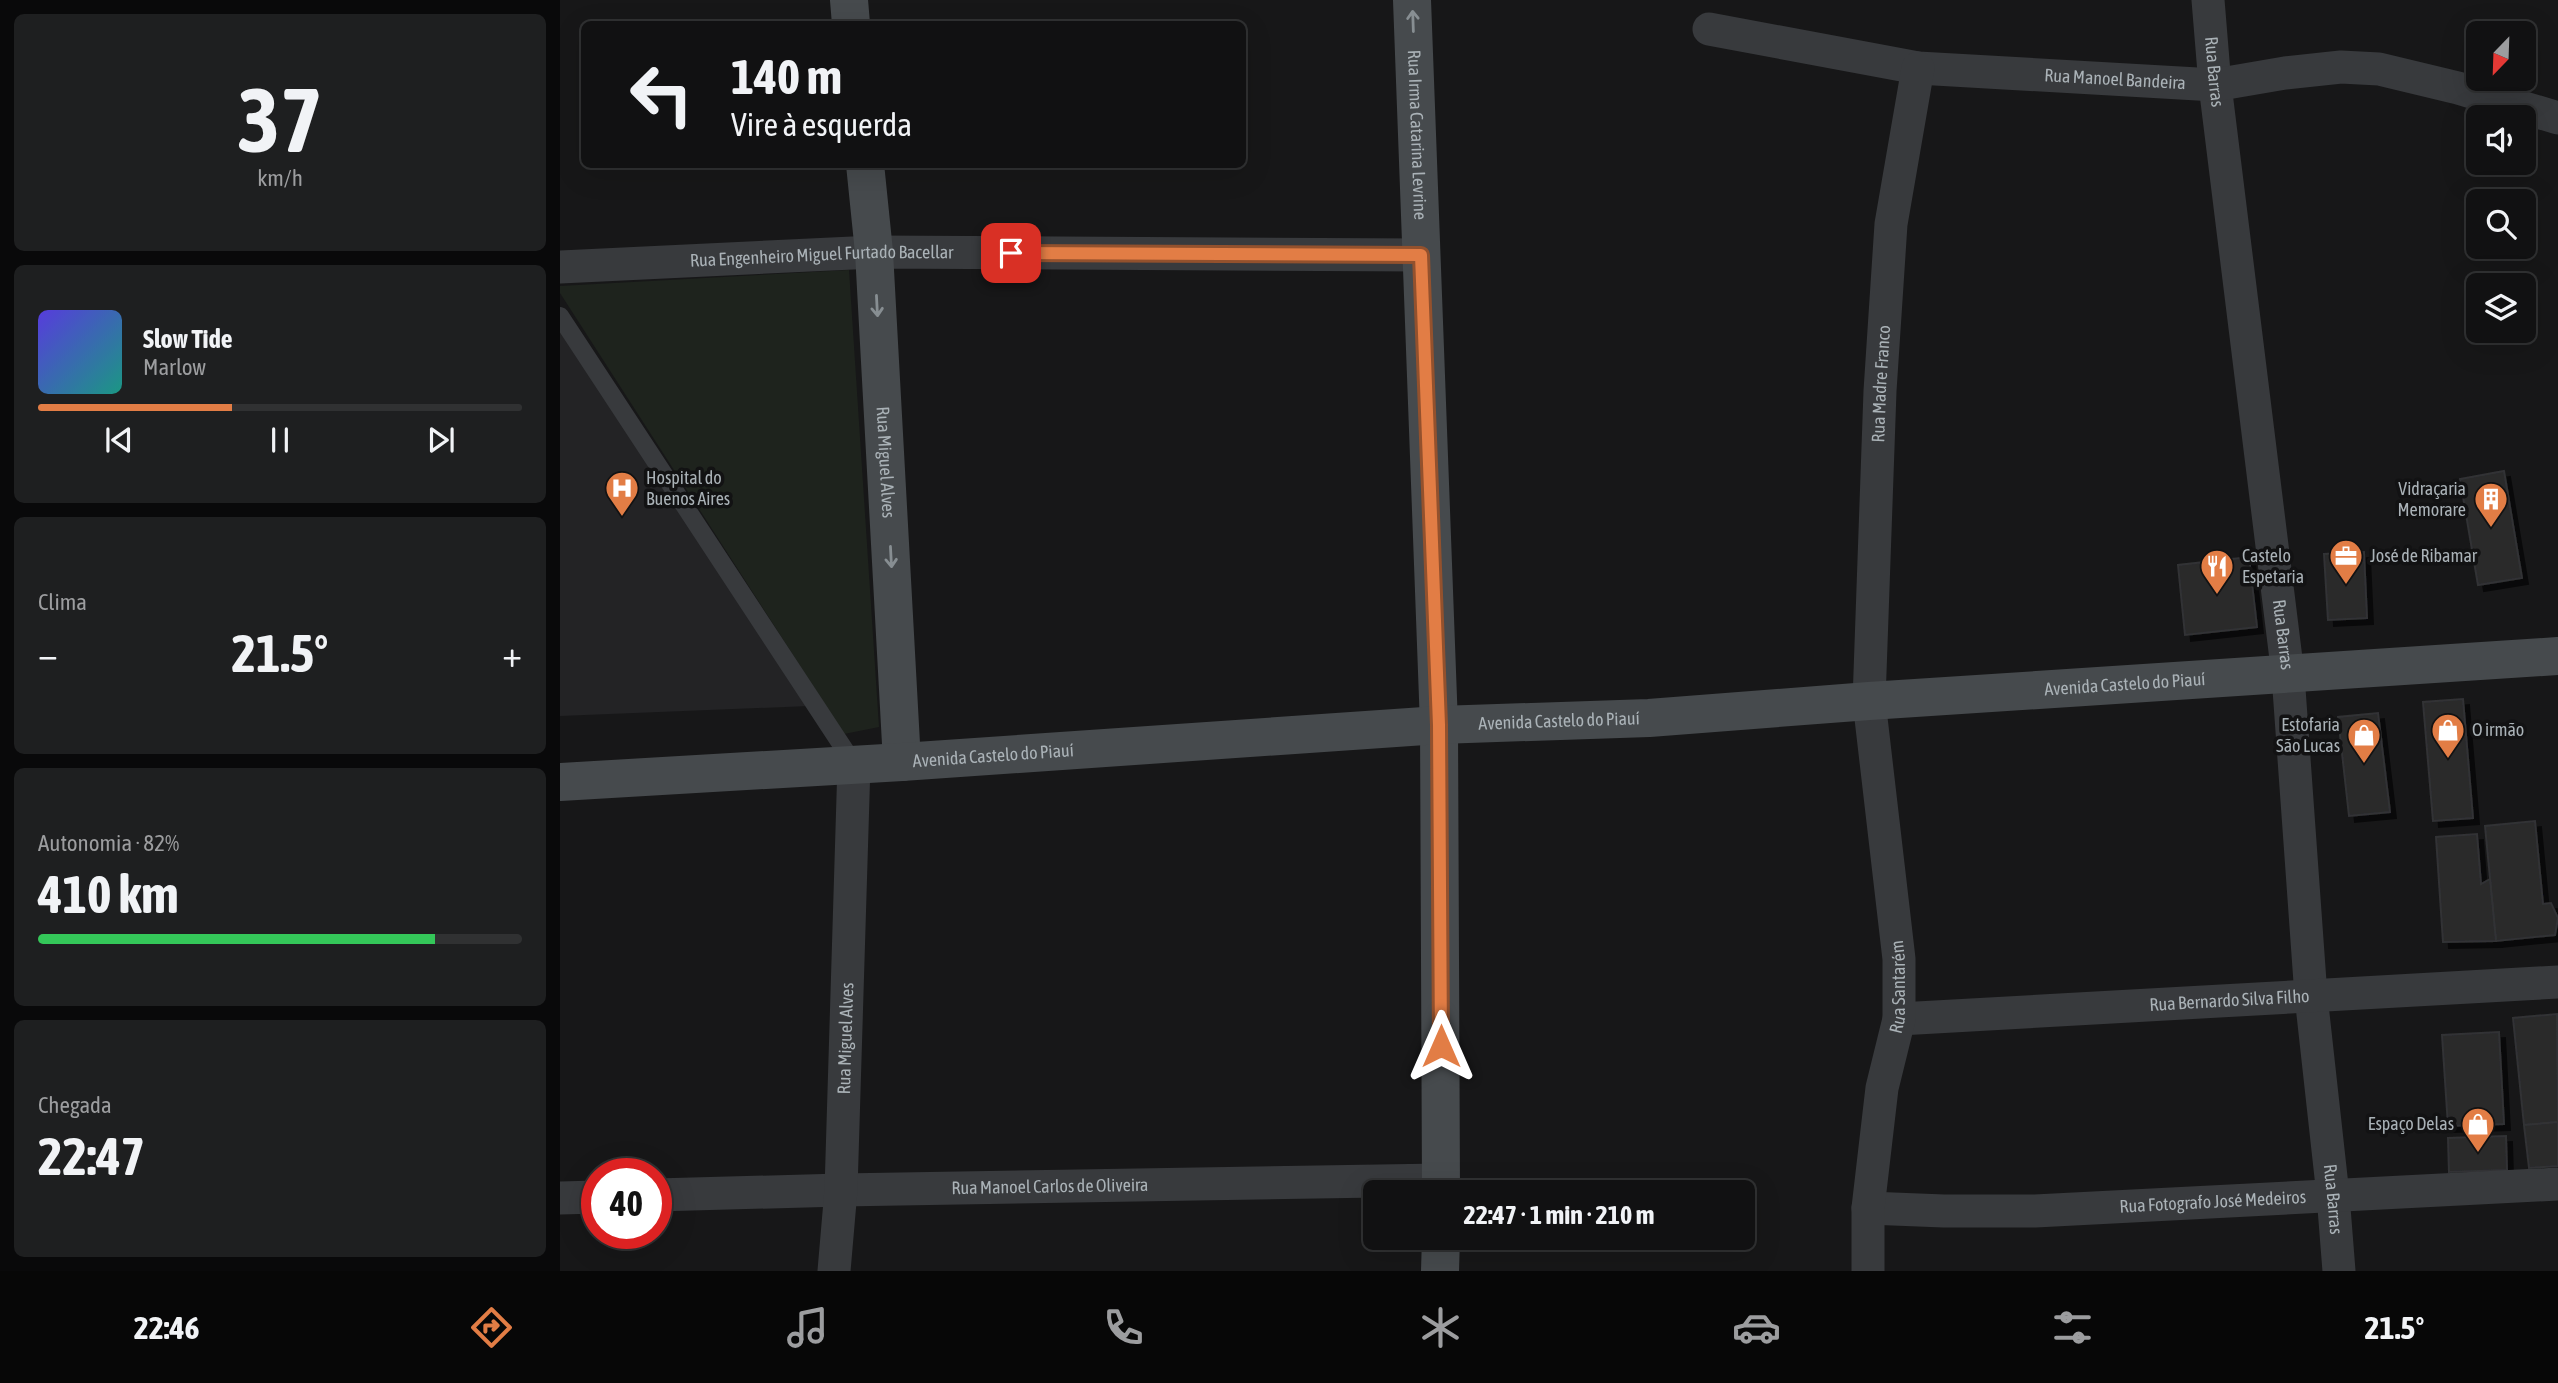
<!DOCTYPE html>
<html lang="pt">
<head>
<meta charset="utf-8">
<style>
  :root { --surface:#111112; --page:#1e1f20; --text:#f1f3f6; --muted:#9c9d9f; --line:#303132; --accent:#e27d45 }
  body { margin:0; font-family:"Asap Condensed",sans-serif; background:var(--page); color:var(--text); height:100vh; display:flex; flex-direction:column; font-size:26px; white-space:nowrap }
  * { box-sizing:border-box; margin:0 }
  p { font-size:23px; color:var(--muted) }
  .icon { flex:none; width:38px; height:38px; fill:none; stroke:currentColor; stroke-width:2; stroke-linecap:round; stroke-linejoin:round }
  .map { position:relative; flex:1; overflow:hidden }
  .sheet { display:flex; flex-direction:column; gap:14px; padding:14px; background:#09090a; width:560px }
  .sheet>* { flex:none }
  .hud { position:absolute; left:21px; top:21px; width:665px; height:147px; border-radius:10px; box-shadow:0 7px 28px #0002,0 0 0 2px var(--line); background:#111112; color:var(--text); overflow:hidden }
  .needle { width:46px; rotate:203deg }
  .controls { position:absolute; left:1906px; top:21px; display:grid; gap:14px }
  .controls a { display:grid; place-items:center; width:70px; height:70px; border-radius:10px; background:var(--surface); box-shadow:0 7px 28px #0002,0 0 0 2px var(--line); font-size:35px }
  .speed { position:absolute; left:21px; top:1158px; display:flex; gap:14px; font-size:35px; font-weight:700; text-align:center }
  .speed>* { display:grid; place-content:center; width:91px; height:91px; border-radius:50%; background:var(--surface); box-shadow:0 7px 28px #0002,0 0 0 2px var(--line); line-height:1 }
  .speed .limit { border:10px solid #d22; background:#fff; color:#111 }
  .pin { position:absolute; display:grid; place-items:center; width:60px; height:60px; color:#fff; margin:-30px; border-radius:14px; box-shadow:0 4px 10px #0006 }
  .me { position:absolute; width:77px; margin:-38px; rotate:0deg; stroke-linejoin:round; filter:drop-shadow(0 0 5px #0008) }
  .turn { display:flex; align-items:center; gap:24px; height:147px; padding:0 35px; font-size:32px }
  .turn .icon { width:91px; height:91px; stroke-width:2.5 }
  .turn b { display:block; font-size:49px; line-height:60px }
  .big { font-size:52px; font-weight:700; line-height:1.1 }
  .sheet .widget { flex:1; display:flex; flex-direction:column; justify-content:center; gap:10px; min-width:0; padding:0 24px; border-radius:10px; background:var(--page) }
  .sheet .dial { align-items:center; gap:0 }
  .dial b { font-size:91px; line-height:1 }
  .song { display:flex; align-items:center; gap:21px }
  .cover { width:84px; height:84px; border-radius:10px; background:linear-gradient(135deg,hsl(250 70% 55%),hsl(170 70% 35%)) }
  .played { height:7px; border-radius:4px; background:linear-gradient(90deg,var(--accent) 40%,var(--line) 40%) }
  .keys { display:flex; justify-content:space-around; direction:ltr }
  .heat { display:flex; justify-content:space-between; align-items:center; font-size:38px; direction:ltr }
  .charge { height:10px; border-radius:5px; background:linear-gradient(90deg,#34c759 82%,var(--line) 0) }
  .trip { position:absolute; left:803px; top:1180px; width:392px; height:70px; border-radius:10px; background:var(--surface); box-shadow:0 7px 28px #0002,0 0 0 2px var(--line); font-weight:700; line-height:70px; text-align:center }
  .tab-bar { display:flex; height:112px; justify-content:space-around; align-items:center; background:#070707; color:var(--muted) }
  .tab-bar .icon { width:49px; height:49px }
  .tab-bar .active { color:var(--accent) }
  .tab-bar b { font-size:32px; color:var(--text) }
  main { display:flex; flex:1; min-height:0 }
  .map>svg:first-child { display:block }
  .built { fill:#232325 }
  .green { fill:#1e231d }
  .building { fill:#2a2a2c; stroke:#313234; stroke-width:2; filter:url(#shadow) }
  .lines { fill:none; stroke-linecap:round; stroke-linejoin:round }
  .lane { stroke:#383a3d; stroke-width:18 }
  .street { stroke:#383a3d; stroke-width:33 }
  .secondary { stroke:#464a4d; stroke-width:38 }
  .oneway { stroke:#878e92 }
  .route-casing { stroke:#93512d; stroke-width:18 }
  .route { stroke:#e27d45; stroke-width:12 }
  .labels { text-anchor:middle; stroke-width:7; stroke-linejoin:round; paint-order:stroke }
  .street-label { font-size:18px; fill:#aab2b7; stroke:#121213 }
  .poi-label { font-size:18px; fill:#aab2b7; stroke:#121213; text-anchor:start }
</style>
</head>
<body>
<main>
<section class="sheet">
<div class="widget dial"><b>37</b><p>km/h</p></div>
<div class="widget">
<div class="song"><i class="cover"></i><div><b>Slow Tide</b><p>Marlow</p></div></div>
<div class="played"></div>
<div class="keys"><svg class="icon" aria-label="previous" viewBox="0 0 24 24"><path d="M18 5L8 12l10 7zM5 5v14"/></svg><svg class="icon" aria-label="pause" viewBox="0 0 24 24"><path d="M8 5v14M16 5v14"/></svg><svg class="icon" aria-label="next" viewBox="0 0 24 24"><path d="M6 5l10 7-10 7zM19 5v14"/></svg></div>
</div>
<div class="widget"><p>Clima</p>
<div class="heat"><a>−</a><b class="big">21.5°</b><a>+</a></div>
</div>
<div class="widget"><p>Autonomia · 82%</p><b class="big">410 km</b><div class="charge"></div></div>
<div class="widget"><p>Chegada</p><b class="big">22:47</b></div>
</section>
<div class="map">
<svg width="1998" height="1271" viewBox="0 0 1998 1271">
  <defs>
    <filter id="shadow"><feDropShadow dx="6" dy="6" stdDeviation="0" flood-color="#0009"/></filter>
  </defs>
  <rect width="100%" height="100%" fill="#171718"/>
  <path class="built" d="M0,330l249,376 -249,10z"/>
  <path class="green" d="M289,270l30,457 -35,7 -284,-441v-7z"/>
  <g class="building">
    <path d="M1944,471l18,107 -44,7 -18,-106z"/>
    <path d="M1804,552l3,66 -39,2 -4,-66z"/>
    <path d="M1689,557l8,70 -72,8 -7,-70z"/>
    <path d="M1903,699l10,119 -40,3 -10,-119z"/>
    <path d="M1818,713l12,99 -41,4 -11,-99z"/>
    <path d="M1975,821l8,83 8,-1 7,15 -3,17 -59,6 -11,-115z"/>
    <path d="M1917,834l4,50 9,-5 6,62 -53,1 -7,-105z"/>
    <path d="M1997,1014l1,108 -34,3 -11,-107z"/>
    <path d="M1939,1032l5,92 -56,2 -6,-91z"/>
    <path d="M1998,1122v44l-29,2 -5,-43z"/>
    <path d="M1946,1136l1,34 -58,2 -1,-34z"/>
  </g>
  <g class="lines">
    <path class="lane" d="M0,316l294,448"/>
    <g class="street">
      <path id="s1" d="M1648,0l7,85 73,590 23,321 22,199 6,76"/>
      <path id="s2" d="M1149,29l209,39 297,17 70,-12 56,-6 38,2 79,19 100,30"/>
      <path id="s3" d="M0,267l314,-15 547,3"/>
      <path id="s4" d="M1339,1019l659,-37"/>
      <path id="s5" d="M96,1195l185,-5 600,-10"/>
      <path d="M0,1198l37,-1"/>
      <path id="s6" d="M1308,1208l76,3h91l523,-27"/>
      <path id="s7" d="M274,1271l7,-81 13,-426"/>
      <path id="s8" d="M1308,1271v-63l14,-120 17,-69v-60l-30,-258 11,-310 11,-167 27,-156"/>
    </g>
    <g class="secondary">
      <path d="M289,0l2,24"/>
      <path id="s9" d="M852,0l27,725 2,467"/>
      <path id="s10" d="M305,164l9,88 28,510"/>
      <path id="s11" d="M0,782l342,-20 537,-37 210,-7 220,-17 689,-45"/>
      <path d="M880,1271l1,-34"/>
    </g>
  </g>
  <defs><path id="oneway-shaft" d="M-6 0H5M1.5-3L5.5 0L1.5 3" fill="none" stroke-width="1.6" stroke-linecap="round" stroke-linejoin="round" transform="scale(1.75)"/></defs>
  <g class="oneway">
    <use href="#oneway-shaft" transform="translate(853 21) rotate(-92)"/>
    <use href="#oneway-shaft" transform="translate(317 306) rotate(87)"/>
    <use href="#oneway-shaft" transform="translate(331 557) rotate(87)"/>
  </g>
  <g class="lines">
    <defs>
      <path id="route" d="M451,253l410,2 18,470 2,321"/>
    </defs>
    <use href="#route" class="route-casing"/>
    <use href="#route" class="route"/>
  </g>
  <defs>
    <symbol id="hospital-pin" viewBox="-11 -11 22 30"><path d="M0 17L-7.5 6A9.5 9.5 0 1 1 7.5 6Z" fill="#e27d45" stroke="#121213"/><path d="M-5-5h3v3.5h4V-5h3V5h-3V1.5h-4V5h-3Z" fill="#fff"/></symbol>
    <symbol id="building-pin" viewBox="-11 -11 22 30"><path d="M0 17L-7.5 6A9.5 9.5 0 1 1 7.5 6Z" fill="#e27d45" stroke="#121213"/><path d="M-4-6H4V6H1V3H-1V6H-4ZM-2.5-4.3h1.7v1.8h-1.7ZM.8-4.3h1.7v1.8H.8ZM-2.5-1h1.7V.8h-1.7ZM.8-1h1.7V.8H.8Z" fill="#fff"/></symbol>
    <symbol id="office-pin" viewBox="-11 -11 22 30"><path d="M0 17L-7.5 6A9.5 9.5 0 1 1 7.5 6Z" fill="#e27d45" stroke="#121213"/><path d="M-6-3h4V-5.5h4V-3h4V5H-6ZM-1-4.5V-3h2v-1.5ZM-6 0V1H6V0Z" fill="#fff"/></symbol>
    <symbol id="restaurant-pin" viewBox="-11 -11 22 30"><path d="M0 17L-7.5 6A9.5 9.5 0 1 1 7.5 6Z" fill="#e27d45" stroke="#121213"/><path d="M-5-6h1v4h1v-4h1v4h1v-4h1v5L-1.5 .5V6h-2V.5L-5-1ZM5-6V6H3V1.5H1.5Q1.5-4 5-6Z" fill="#fff"/></symbol>
    <symbol id="shop-pin" viewBox="-11 -11 22 30"><path d="M0 17L-7.5 6A9.5 9.5 0 1 1 7.5 6Z" fill="#e27d45" stroke="#121213"/><path d="M-5-2.5h2.3a2.7 3.5 0 0 1 5.4 0H5L5.5 6h-11ZM-1.5-2.5h3a1.5 2.3 0 0 0-3 0Z" fill="#fff"/></symbol>
  </defs>
  <g fill-rule="evenodd">
    <use href="#hospital-pin" x="43" y="469" width="38" height="52"/>
    <use href="#building-pin" x="1912" y="480" width="38" height="52"/>
    <use href="#office-pin" x="1767" y="537" width="38" height="52"/>
    <use href="#restaurant-pin" x="1638" y="547" width="38" height="52"/>
    <use href="#shop-pin" x="1869" y="711" width="38" height="52"/>
    <use href="#shop-pin" x="1785" y="716" width="38" height="52"/>
    <use href="#shop-pin" x="1899" y="1105" width="38" height="52"/>
  </g>
  <g class="labels">
    <g class="street-label">
      <text dy="6" stroke="none"><textPath href="#s1" startOffset="72">Rua Barras</textPath></text>
      <text dy="6" stroke="none"><textPath href="#s2" startOffset="410">Rua Manoel Bandeira</textPath></text>
      <text dy="6" stroke="none"><textPath href="#s9" startOffset="135">Rua Irma Catarina Levrine</textPath></text>
      <text dy="6" stroke="none"><textPath href="#s3" startOffset="262">Rua Engenheiro Miguel Furtado Bacellar</textPath></text>
      <text dy="6" stroke="none"><textPath href="#s8" startOffset="892">Rua Madre Franco</textPath></text>
      <text dy="6" stroke="none"><textPath href="#s10" startOffset="299">Rua Miguel Alves</textPath></text>
      <text dy="6" stroke="none"><textPath href="#s1" startOffset="639">Rua Barras</textPath></text>
      <text dy="6" stroke="none"><textPath href="#s11" startOffset="1568">Avenida Castelo do Piauí</textPath></text>
      <text dy="6" stroke="none"><textPath href="#s11" startOffset="1001">Avenida Castelo do Piauí</textPath></text>
      <text dy="6" stroke="none"><textPath href="#s11" startOffset="434">Avenida Castelo do Piauí</textPath></text>
      <text dy="6" stroke="none"><textPath href="#s8" startOffset="287">Rua Santarém</textPath></text>
      <text dy="6" stroke="none"><textPath href="#s4" startOffset="331">Rua Bernardo Silva Filho</textPath></text>
      <text dy="6" stroke="none"><textPath href="#s7" startOffset="233">Rua Miguel Alves</textPath></text>
      <text dy="6" stroke="none"><textPath href="#s5" startOffset="394">Rua Manoel Carlos de Oliveira</textPath></text>
      <text dy="6" stroke="none"><textPath href="#s1" startOffset="1206">Rua Barras</textPath></text>
      <text dy="6" stroke="none"><textPath href="#s6" startOffset="345">Rua Fotografo José Medeiros</textPath></text>
    </g>
    <g class="poi-label">
      <text x="86" y="484">Hospital do<tspan x="86" dy="21">Buenos Aires</tspan></text>
      <text x="1906" y="495" text-anchor="end">Vidraçaria<tspan x="1906" dy="21">Memorare</tspan></text>
      <text x="1682" y="562">Castelo<tspan x="1682" dy="21">Espetaria</tspan></text>
      <text x="1810" y="562">José de Ribamar</text>
      <text x="1780" y="731" text-anchor="end">Estofaria<tspan x="1780" dy="21">São Lucas</tspan></text>
      <text x="1912" y="736">O irmão</text>
      <text x="1894" y="1130" text-anchor="end">Espaço Delas</text>
    </g>
  </g>
</svg>
<div class="controls">
<a><svg class="needle" viewBox="-14 -14 28 28"><path d="M0-13l5 13h-10z" fill="#e53935"/><path d="M0 13l5-13h-10z" fill="#9c9d9f"/></svg></a>
<a><svg class="icon" aria-label="sound" viewBox="0 0 24 24"><path d="M4 9h4l5-4v14l-5-4H4zM17 9q2 3 0 6"/></svg></a>
<a><svg class="icon" aria-label="search" viewBox="0 0 24 24"><circle cx="10" cy="10" r="6"/><path d="M15 15l6 6"/></svg></a>
<a><svg class="icon" aria-label="layers" viewBox="0 0 24 24"><path d="M12 4l9 5-9 5-9-5zM3 14l9 5 9-5"/></svg></a>
</div>
<div class="speed"><div class="limit">40</div></div>
<div class="pin" style="left:451px;top:253px;background:#d93025"><svg class="icon" aria-label="arrive" viewBox="0 0 24 24"><path d="M6 21V4h12l-3 4 3 4H6"/></svg></div>
<svg class="me" style="left:881px;top:1046px" viewBox="-20 -20 40 40"><path d="M0-17L14 15 0 8-14 15z" fill="#e27d45" stroke="#fff" stroke-width="4"/></svg>
<div class="trip">22:47 · 1 min · 210 m</div>
<div class="hud">
<div class="turn"><svg class="icon" aria-label="left" viewBox="0 0 24 24"><path d="M17 20v-9H6M10 6l-5 5 5 5"/></svg><div><b>140 m</b>Vire à esquerda</div></div>
</div>
</div>
</main>
<nav class="tab-bar">
<b>22:46</b>
<svg class="icon active" aria-label="directions" viewBox="0 0 24 24"><path d="M12 3l9 9-9 9-9-9zM9 14v-3h6M13 9l2 2-2 2"/></svg>
<svg class="icon" aria-label="music" viewBox="0 0 24 24"><path d="M9 18V5l10-2v13"/><circle cx="6" cy="18" r="3"/><circle cx="16" cy="16" r="3"/></svg>
<svg class="icon" aria-label="phone" viewBox="0 0 24 24"><path d="M5 4h4l2 5-3 2q2 4 5 5l2-3 5 2v4C11 20 4 13 5 4z"/></svg>
<svg class="icon" aria-label="climate" viewBox="0 0 24 24"><path d="M12 3v18M4 7l16 10M4 17L20 7"/></svg>
<svg class="icon" aria-label="car" viewBox="0 0 24 24"><path d="M5 17H2v-5l4-1 3-4h7l3 4 3 1v5h-3M9 17h6M6 11h13"/><circle cx="7" cy="17" r="2"/><circle cx="17" cy="17" r="2"/></svg>
<svg class="icon" aria-label="filters" viewBox="0 0 24 24"><path d="M4 7h16M4 17h16"/><circle cx="9" cy="7" r="2"/><circle cx="15" cy="17" r="2"/></svg>
<b>21.5°</b>
</nav>
</body>
</html>
